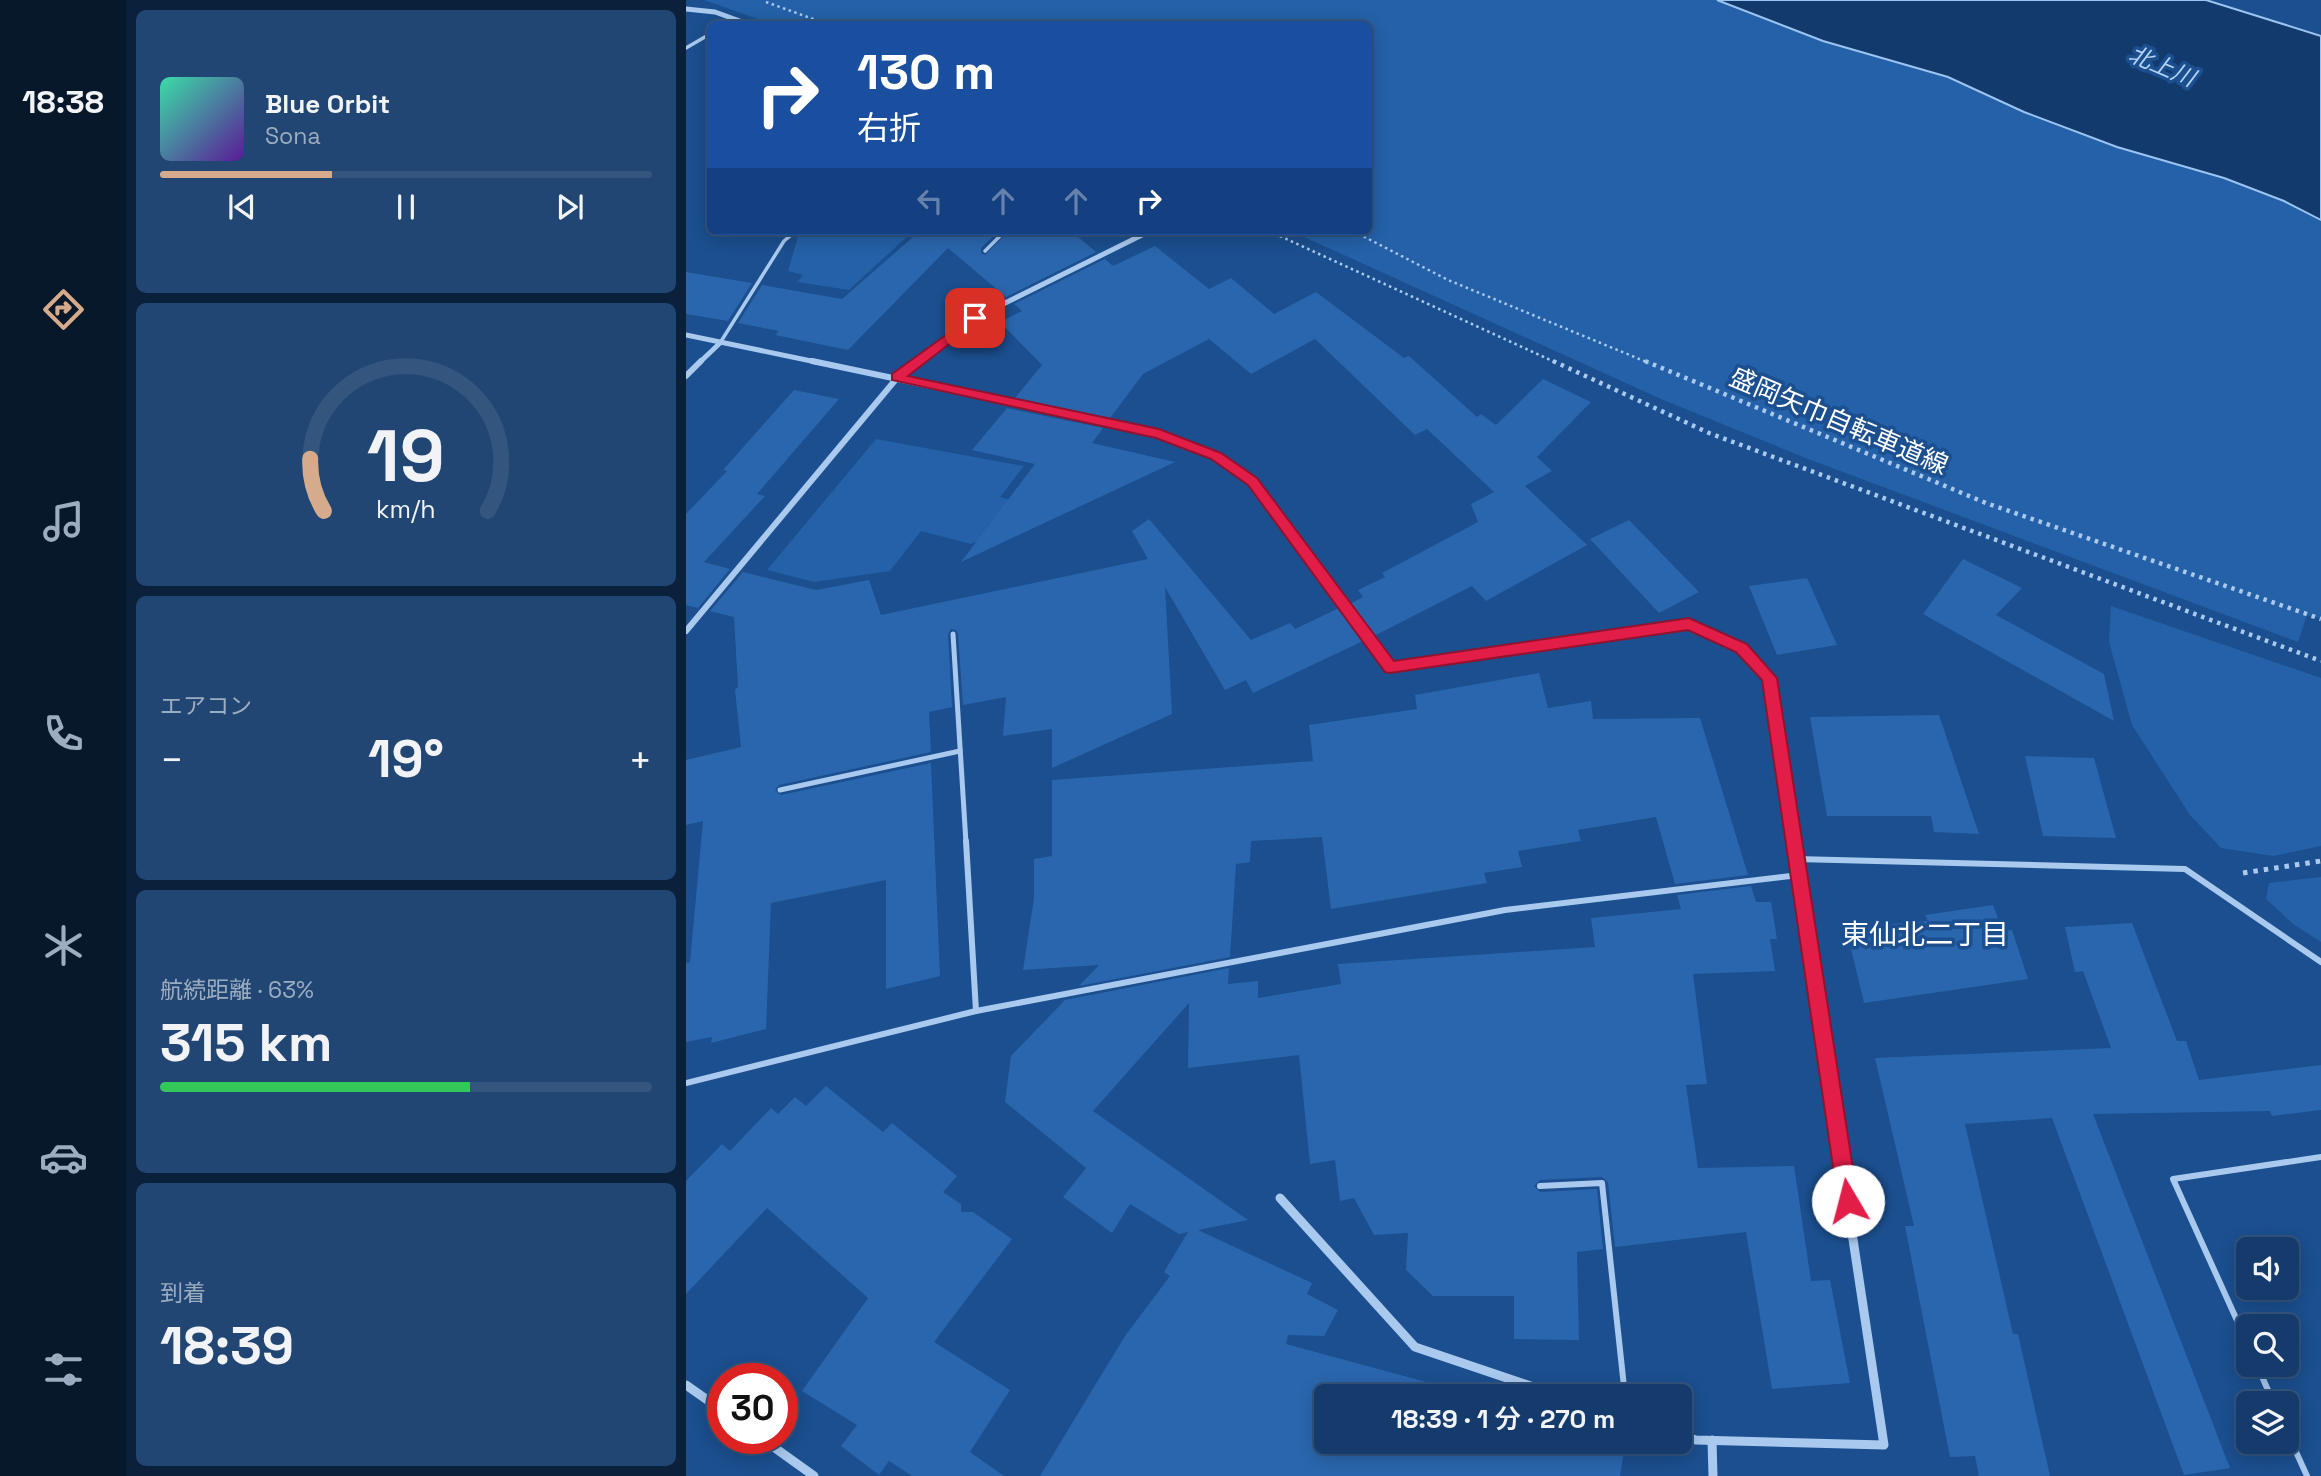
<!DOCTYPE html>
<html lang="ja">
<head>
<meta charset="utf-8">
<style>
  :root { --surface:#143b6b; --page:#214673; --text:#f1f3f6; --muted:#9dadc1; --line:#33557e; --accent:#d6ab8b }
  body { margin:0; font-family:"Space Grotesk","Noto Sans JP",sans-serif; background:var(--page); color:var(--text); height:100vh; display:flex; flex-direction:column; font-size:26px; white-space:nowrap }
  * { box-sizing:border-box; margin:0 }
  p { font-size:23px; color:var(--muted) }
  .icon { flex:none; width:38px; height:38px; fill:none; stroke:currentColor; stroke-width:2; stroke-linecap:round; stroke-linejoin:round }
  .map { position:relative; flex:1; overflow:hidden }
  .panel { display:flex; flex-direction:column; gap:10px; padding:10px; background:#0b203b; width:560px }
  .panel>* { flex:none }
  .banner { position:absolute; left:21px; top:21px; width:665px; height:214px; border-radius:10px; box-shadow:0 4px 18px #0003,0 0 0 2px var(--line); background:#1a4fa0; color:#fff; overflow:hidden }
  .fabs { position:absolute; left:1550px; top:1237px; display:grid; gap:14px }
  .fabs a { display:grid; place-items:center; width:63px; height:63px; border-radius:10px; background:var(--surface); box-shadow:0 4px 18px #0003,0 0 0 2px var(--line); font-size:35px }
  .speed { position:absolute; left:21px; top:1363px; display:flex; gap:14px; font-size:35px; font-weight:700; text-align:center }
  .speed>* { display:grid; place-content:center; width:91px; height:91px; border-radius:50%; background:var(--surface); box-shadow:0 4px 18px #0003,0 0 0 2px var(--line); line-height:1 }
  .speed .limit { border:10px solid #d22; background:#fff; color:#111 }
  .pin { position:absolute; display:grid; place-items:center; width:60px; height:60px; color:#fff; margin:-30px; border-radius:14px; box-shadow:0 4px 10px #0006 }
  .me { position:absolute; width:77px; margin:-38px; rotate:352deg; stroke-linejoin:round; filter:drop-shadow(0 0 5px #0008) }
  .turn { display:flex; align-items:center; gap:24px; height:147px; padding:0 35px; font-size:32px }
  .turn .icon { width:91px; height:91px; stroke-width:2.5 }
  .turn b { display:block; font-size:49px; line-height:60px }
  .lanes { display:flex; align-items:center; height:66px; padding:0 35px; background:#0003; justify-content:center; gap:35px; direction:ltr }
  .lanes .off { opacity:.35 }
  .big { font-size:52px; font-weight:600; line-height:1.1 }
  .panel .card { flex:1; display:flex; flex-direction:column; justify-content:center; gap:10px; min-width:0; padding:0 24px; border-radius:10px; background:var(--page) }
  .panel .dial { align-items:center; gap:0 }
  .dial svg { height:182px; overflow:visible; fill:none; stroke:var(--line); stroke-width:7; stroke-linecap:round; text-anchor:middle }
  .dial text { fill:var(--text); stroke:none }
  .song { display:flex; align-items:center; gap:21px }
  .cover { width:84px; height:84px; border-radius:10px; background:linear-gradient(135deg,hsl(160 70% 55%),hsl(270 70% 35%)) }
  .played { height:7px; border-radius:4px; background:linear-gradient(90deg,var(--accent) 35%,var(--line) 35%) }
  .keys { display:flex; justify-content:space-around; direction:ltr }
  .heat { display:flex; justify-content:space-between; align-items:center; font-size:38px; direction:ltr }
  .charge { height:10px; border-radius:5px; background:linear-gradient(90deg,#34c759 63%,var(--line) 0) }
  .trip { position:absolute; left:628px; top:1384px; width:378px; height:70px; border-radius:10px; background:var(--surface); box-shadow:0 4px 18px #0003,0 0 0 2px var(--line); font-weight:600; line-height:70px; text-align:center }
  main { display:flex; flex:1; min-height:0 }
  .tabs { display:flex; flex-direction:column; width:126px; justify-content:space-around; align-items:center; background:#08182b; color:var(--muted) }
  .tabs .icon { width:49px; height:49px }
  .tabs .active { color:var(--accent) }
  .tabs b { font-size:32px; color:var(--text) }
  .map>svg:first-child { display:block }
  .green { fill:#2461a8 }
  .water { fill:#123a6d; stroke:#9cc4f0; stroke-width:2 }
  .building { fill:#2a66ad }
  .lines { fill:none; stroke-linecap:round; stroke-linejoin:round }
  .path-far2 { stroke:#a9c9ee; stroke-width:2.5; stroke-dasharray:2.5 3.5; stroke-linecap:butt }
  .path-far1 { stroke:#a9c9ee; stroke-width:4.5; stroke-dasharray:3.5 5; stroke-linecap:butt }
  .path { stroke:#a9c9ee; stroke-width:5; stroke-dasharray:4.5 6; stroke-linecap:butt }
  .service-far2 { stroke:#a9c9ee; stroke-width:3.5 }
  .service-far1 { stroke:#a9c9ee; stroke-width:5 }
  .service { stroke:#a9c9ee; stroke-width:6 }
  .minor-far2 { stroke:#a9c9ee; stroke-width:5 }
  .minor-far1 { stroke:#a9c9ee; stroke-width:6 }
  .minor { stroke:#a9c9ee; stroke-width:9 }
  .route { fill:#e11d48; stroke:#92132f; stroke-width:2 }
  .labels { text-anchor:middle; stroke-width:7; stroke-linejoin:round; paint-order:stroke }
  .far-water-label { font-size:23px; font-style:italic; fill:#b5d3f5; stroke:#1b4f8f }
  .street-label { font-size:26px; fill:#fff; stroke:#1b4f8f }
  .neighbourhood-label { font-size:28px; fill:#fff; stroke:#1b4f8f }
</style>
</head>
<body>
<main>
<nav class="tabs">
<b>18:38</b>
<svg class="icon active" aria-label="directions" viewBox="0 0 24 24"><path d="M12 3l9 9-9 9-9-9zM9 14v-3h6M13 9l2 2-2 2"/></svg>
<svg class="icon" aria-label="music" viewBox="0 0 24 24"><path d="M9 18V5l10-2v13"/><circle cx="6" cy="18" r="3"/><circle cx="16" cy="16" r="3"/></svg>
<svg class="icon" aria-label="phone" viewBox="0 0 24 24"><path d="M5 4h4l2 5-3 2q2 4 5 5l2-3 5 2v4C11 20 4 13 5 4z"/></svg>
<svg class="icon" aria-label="climate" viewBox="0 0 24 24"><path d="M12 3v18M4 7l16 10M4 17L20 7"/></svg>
<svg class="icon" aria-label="car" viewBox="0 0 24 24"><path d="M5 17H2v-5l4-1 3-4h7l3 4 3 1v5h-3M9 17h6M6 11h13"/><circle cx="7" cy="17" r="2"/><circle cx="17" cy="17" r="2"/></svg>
<svg class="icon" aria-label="filters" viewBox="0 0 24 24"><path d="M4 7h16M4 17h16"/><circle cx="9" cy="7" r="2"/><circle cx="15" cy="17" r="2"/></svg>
</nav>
<section class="panel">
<div class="card">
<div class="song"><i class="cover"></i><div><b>Blue Orbit</b><p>Sona</p></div></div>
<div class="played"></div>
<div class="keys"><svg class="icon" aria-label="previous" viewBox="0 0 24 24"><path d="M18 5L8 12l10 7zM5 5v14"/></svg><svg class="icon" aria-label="pause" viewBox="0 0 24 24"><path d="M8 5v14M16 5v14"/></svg><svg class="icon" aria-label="next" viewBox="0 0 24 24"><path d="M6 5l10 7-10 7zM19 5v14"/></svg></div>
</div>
<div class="card dial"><svg viewBox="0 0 100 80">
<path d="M14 69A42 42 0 1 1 86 69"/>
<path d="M14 69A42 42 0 0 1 8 46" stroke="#d6ab8b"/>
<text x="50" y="56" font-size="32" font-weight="700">19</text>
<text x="50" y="72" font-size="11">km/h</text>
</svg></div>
<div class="card"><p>エアコン</p>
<div class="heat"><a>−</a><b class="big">19°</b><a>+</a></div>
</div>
<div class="card"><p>航続距離 · 63%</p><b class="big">315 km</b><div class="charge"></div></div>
<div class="card"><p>到着</p><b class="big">18:39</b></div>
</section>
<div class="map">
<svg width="1635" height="1476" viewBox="0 0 1635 1476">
  <rect width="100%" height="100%" fill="#1b4f8f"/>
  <g class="green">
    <path d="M18,0h1013l106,41 125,36 76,35 93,35 107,31 60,23 37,19v399l-14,-4 -9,27 -490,-183 -147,-60 -370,-168h77v-207h-596z"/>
    <path d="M120,231h107l-64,59 -52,-8 6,-7 -15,-4 10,-34z"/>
    <path d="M190,439l148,27 -24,31 46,13 -75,34 -50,-13 -31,40 -76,11 -47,-12z"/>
    <path d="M1425,606l210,72v168l-48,10 -52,-8 -31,-33 -58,-90 -23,-83z"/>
    <path d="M1635,877v65l-28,-18 -27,-25 3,-16z"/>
  </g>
  <path class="water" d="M1031,0h489l115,36v184l-37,-19 -60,-23 -107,-31 -93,-35 -76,-35 -125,-36z"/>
  <g class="building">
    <path d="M234,231h79l-18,17v5l4,2 24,-24h62l25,21 -90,45 -58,-49 -100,102 -73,-15 4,-4 -41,-8 24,-38 80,14z"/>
    <path d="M469,246l54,43 22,-11 43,36 42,-22 88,66 5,-2 68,61 4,-3 15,11 47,-46 48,23 -54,55 15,14 -27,15 62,59 -101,56 -14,-15 -98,50 -24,-32 13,-7 -5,-7 27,-13 -3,-4 96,-51 -7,-18 23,-12 -67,-63 -12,6 -100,-96 -64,35 -42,-35 -66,35 -33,44 -95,-20 27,-33 -42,-43 22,-11 -8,-7 91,-45 8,7z"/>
    <path d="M0,272l66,11 -24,38 -42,-7z"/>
    <path d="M108,390l45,9 -82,95 8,2 -61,66 26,7 -32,39 -12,-3v-91l41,-43 -4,-1z"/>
    <path d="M321,408l96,20 -11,15 83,19 -214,100 74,-98 -63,-14z"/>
    <path d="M463,519l102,121 39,-17 5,6 44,-21 24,33 -110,52 -7,-13 -21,10 -60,-103 7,127 -120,54v-39l-49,7 3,-39 -43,8 -5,-71 -2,-4 -5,-1 -3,5 4,73 -23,5 2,40 -152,33 -4,5 6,5 150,-32 9,213 -54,13v-109l-115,23 -5,126 -55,14 1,-6 -26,5v-79l4,-1 13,-141 -17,4v-65l55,-13 -6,-57 3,-3 -4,-70 -24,-6 33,-39 73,18 53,-10 12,35 267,-56 -16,-28z"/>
    <path d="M943,520l70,72 -40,21 -69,-74z"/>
    <path d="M1277,559l59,29 -26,27 108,59 10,47 -191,-107z"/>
    <path d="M1121,578l30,67 -60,10 -28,-69z"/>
    <path d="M853,673l9,35 43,-7 2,18 107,-1 48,157 -73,9 -19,-67 -78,13 3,11 -63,10 4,16 -38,6 3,10 -156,26 -9,-72 -71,4 -1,21 -14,2 -6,93 -151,29 20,-21 -76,5 11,-72v-39l18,-3v-76l261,-19 -4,-36 108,-16 -2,-14z"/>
    <path d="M1253,715l40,119 -45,-2 -3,-16h-104l-17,-99z"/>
    <path d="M1339,756l69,2 22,80 -73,-2z"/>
    <path d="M1065,886l5,16h15l6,37h-7l5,32 -82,3 14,110 -21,1 12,83 96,-2 17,115 19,-1 20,103 -78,6 -26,-157 -131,15 -7,-65 -6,-5 -62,3 -6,6 6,6 57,-3 6,60 -26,3 2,88 -65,-1v-43h-81l-27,-26 2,-37 -34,2 -20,-37 -14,3 -5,-41 -25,4 -11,-109 -111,13 1,-65 -96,108 155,109 -50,10 114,53 -5,11 31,16 -14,26 -36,-1 -2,9 192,52h-152v46h290l9,2 -5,32h-580l85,-140 45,-60 -6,-4 24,-40 -9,2 -49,-30 -18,29 -49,-36 23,-29 -81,-66 6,-46 54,-56 164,-32 -1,16 30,-3v17l83,-14 -3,-20 257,-17 -4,-29 90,-9 -4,-14z"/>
    <path d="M1307,905l10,26 9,-1 16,49 -164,24 -18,-75 82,-7 -3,-6z"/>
    <path d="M1446,923l45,118h9l13,39 122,-15v45l-49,6 -2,-5 -177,3 137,354 -46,7 -132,-357 -87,6 48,210h5l32,142h-71l-4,-20 -25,1 -45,-231h9l-39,-168 236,-10 -28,-77 -8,1 -10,-45z"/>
    <path d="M140,1086l57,46 9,-9 65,53 -14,16 18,12v8h12l39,27 -78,103 76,48 -40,62 34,24h-92l-23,-15 -10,14 -38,-29 16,-21 -55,-34 66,-93 -101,-90 -81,86v-113l36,-37 8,7 41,-43 7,6 17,-17 11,9z"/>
  </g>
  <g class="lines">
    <g class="path-far2">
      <path d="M80,2l61,22"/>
      <path d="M583,231l288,132"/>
      <path d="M667,231l95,49 201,83"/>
    </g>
    <g class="path-far1">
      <path d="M867,361l156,72 612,228"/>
      <path d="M959,361l341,142 335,116"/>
    </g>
    <path class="path" d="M1557,873l78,-12"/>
    <g class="service-far2">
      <path d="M0,48l24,-14"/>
      <path d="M22,153l2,-2"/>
      <path d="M299,251l20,-20"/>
      <path d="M34,343l64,-102 12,-10"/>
    </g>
    <g class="service-far1">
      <path d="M267,634l13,209"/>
      <path d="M94,790l180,-39"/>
    </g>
    <g class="service">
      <path d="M280,841l10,170"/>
      <path d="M1110,859l389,10 136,93"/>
      <path d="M0,1083l290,-72 529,-101 294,-35"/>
      <path d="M854,1186l62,-3 23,213"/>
      <path d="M1563,1347l-76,-168 148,-22"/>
      <path d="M1571,1365l17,39"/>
      <path d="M1601,1432l20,44"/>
    </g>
    <g class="minor-far2">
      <path d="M0,9l29,3 33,12"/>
      <path d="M0,335l135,28"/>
      <path d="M13,363l21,-20"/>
      <path d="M230,363l59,-45 175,-87"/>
    </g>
    <g class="minor-far1">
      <path d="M126,361l347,73 57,22 36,26 138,185 299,-43 53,24 27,30 25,165"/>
      <path d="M0,376l15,-15"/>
      <path d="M0,631l211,-253 21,-17"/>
    </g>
    <g class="minor">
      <path d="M594,1198l135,149 145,49"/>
      <path d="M0,1385l37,26"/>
      <path d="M994,1435l16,5 188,5 -91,-604"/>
      <path d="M75,1438l53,38"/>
      <path d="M1026,1440l1,36"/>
    </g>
  </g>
  <path class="route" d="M289,314l4,1v6l-71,55 251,53 62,24 36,25 137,183 295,-43 58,26 30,34 81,523 -3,7 -7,3 -7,-3 -3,-7 -76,-521 -26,-28 -48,-22 -298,43 -5,-1 -137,-187 -37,-26 -55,-21 -264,-58v-6z"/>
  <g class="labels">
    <g class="far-water-label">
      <text transform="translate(1476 66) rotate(23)" y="8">北上川</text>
    </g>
    <g class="street-label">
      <text transform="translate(1153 421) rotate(23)" y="9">盛岡矢巾自転車道線</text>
    </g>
    <g class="neighbourhood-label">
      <text x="1239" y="944">東仙北二丁目</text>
    </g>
  </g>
</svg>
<div class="fabs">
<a><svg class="icon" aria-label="sound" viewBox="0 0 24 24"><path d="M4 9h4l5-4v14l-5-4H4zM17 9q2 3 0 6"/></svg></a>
<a><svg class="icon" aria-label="search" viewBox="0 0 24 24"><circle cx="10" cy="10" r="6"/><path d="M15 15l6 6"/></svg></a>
<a><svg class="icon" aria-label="layers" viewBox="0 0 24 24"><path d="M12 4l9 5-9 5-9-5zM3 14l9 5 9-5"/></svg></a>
</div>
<div class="speed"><div class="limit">30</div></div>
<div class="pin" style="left:289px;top:318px;background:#d93025"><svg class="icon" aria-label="arrive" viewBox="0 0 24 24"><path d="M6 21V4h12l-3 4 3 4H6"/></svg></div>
<svg class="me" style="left:1162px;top:1201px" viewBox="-20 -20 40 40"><circle r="19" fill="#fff"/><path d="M0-13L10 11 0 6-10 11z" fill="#e11d48"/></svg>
<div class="trip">18:39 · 1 分 · 270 m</div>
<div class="banner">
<div class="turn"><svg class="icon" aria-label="right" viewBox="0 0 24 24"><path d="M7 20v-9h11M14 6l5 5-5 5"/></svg><div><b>130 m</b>右折</div></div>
<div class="lanes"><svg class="icon off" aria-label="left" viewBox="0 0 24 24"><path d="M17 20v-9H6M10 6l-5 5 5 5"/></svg><svg class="icon off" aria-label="ahead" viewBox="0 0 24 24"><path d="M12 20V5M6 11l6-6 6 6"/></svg><svg class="icon off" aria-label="ahead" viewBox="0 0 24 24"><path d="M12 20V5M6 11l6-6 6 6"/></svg><svg class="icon" aria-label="right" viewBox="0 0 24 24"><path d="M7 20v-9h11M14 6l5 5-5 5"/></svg></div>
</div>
</div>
</main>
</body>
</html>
